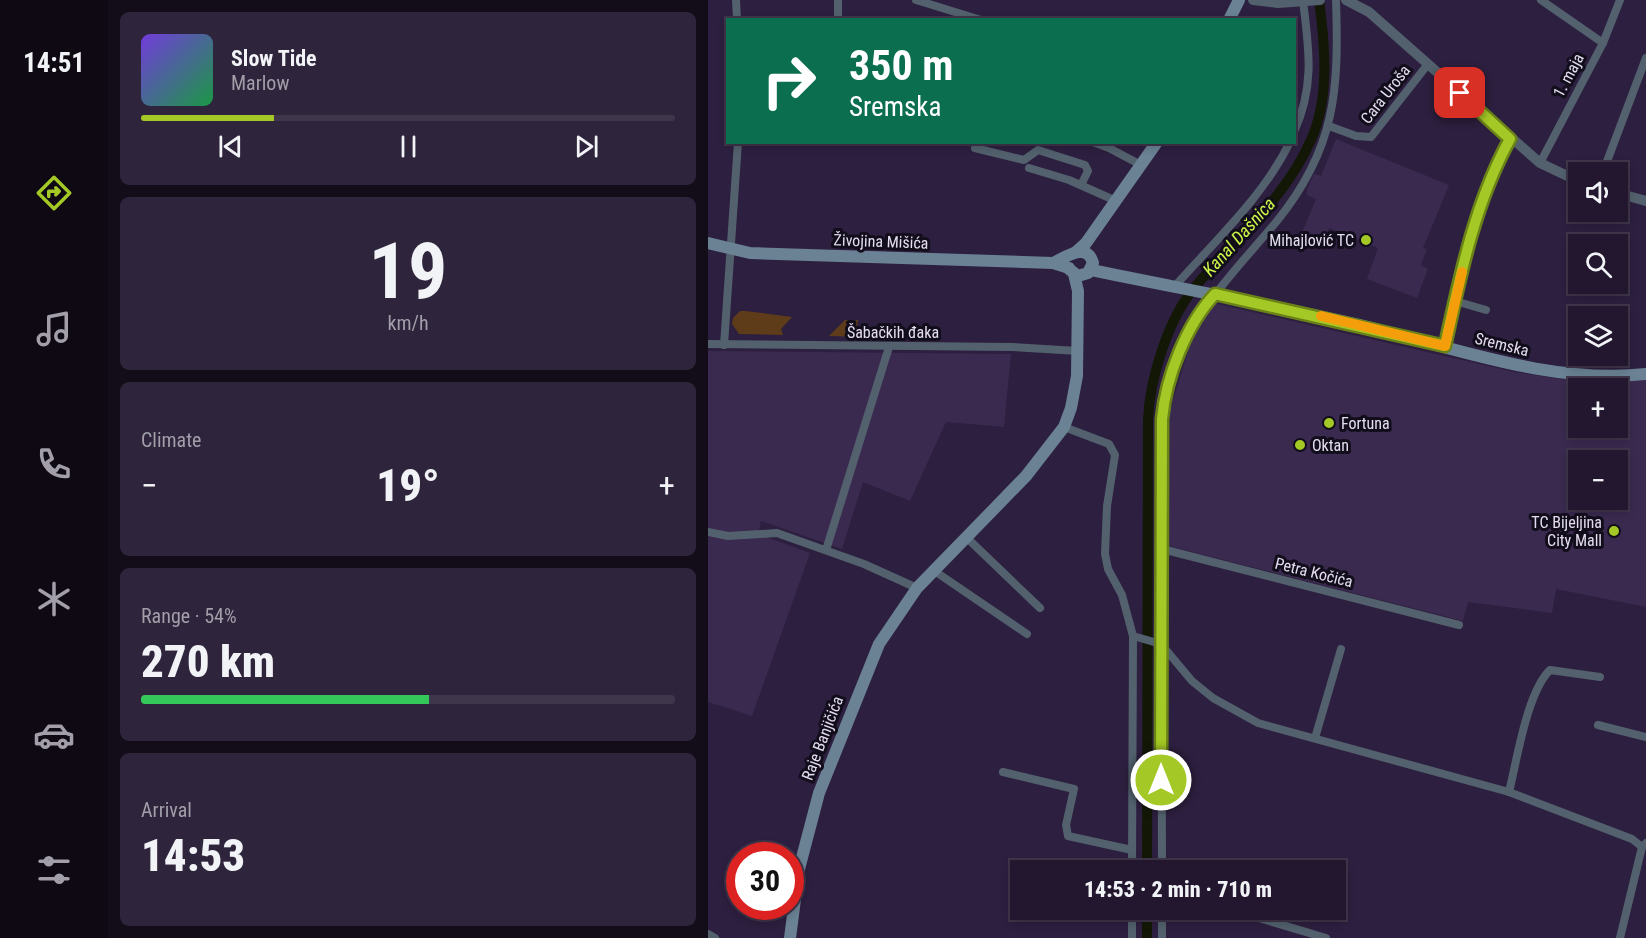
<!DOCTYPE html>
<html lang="en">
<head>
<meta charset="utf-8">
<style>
  :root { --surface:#22172f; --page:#2e243b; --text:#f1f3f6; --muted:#a29faa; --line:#3f364b; --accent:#a4c825 }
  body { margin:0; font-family:"Roboto Condensed",sans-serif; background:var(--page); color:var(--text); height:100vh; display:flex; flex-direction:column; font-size:22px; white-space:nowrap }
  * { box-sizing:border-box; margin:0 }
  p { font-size:20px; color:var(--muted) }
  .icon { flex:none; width:33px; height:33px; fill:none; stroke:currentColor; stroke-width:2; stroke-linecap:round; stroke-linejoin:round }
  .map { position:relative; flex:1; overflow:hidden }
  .sheet { display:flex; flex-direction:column; gap:12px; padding:12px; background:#130d1a; width:600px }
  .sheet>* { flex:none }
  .hud { position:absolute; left:18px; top:18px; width:570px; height:126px; border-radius:0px; box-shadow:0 3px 9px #0003,0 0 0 2px var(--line); background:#0b6e4f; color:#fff; overflow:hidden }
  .fabs { position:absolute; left:860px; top:162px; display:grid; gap:12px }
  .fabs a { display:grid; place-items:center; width:60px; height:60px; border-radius:0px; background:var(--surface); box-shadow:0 3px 9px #0003,0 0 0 2px var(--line); font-size:30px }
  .speed { position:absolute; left:18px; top:842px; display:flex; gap:12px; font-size:30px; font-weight:700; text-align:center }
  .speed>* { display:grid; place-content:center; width:78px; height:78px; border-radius:50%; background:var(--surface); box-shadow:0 3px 9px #0003,0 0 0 2px var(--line); line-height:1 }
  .speed .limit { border:9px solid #d22; background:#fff; color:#111 }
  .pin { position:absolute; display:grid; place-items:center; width:51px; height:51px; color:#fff; margin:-26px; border-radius:12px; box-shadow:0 3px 9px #0006 }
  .me { position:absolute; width:66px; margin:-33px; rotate:0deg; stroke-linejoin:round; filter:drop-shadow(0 0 4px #0008) }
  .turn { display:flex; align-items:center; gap:21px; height:126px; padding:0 24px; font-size:27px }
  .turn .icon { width:78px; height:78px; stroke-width:2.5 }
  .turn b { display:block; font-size:42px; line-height:51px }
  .big { font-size:45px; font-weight:800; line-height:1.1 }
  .sheet .card { flex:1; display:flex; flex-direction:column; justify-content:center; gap:9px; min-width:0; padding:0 21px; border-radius:9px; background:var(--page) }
  .sheet .dial { align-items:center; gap:0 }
  .dial b { font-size:78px; line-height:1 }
  .song { display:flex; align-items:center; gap:18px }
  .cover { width:72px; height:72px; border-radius:9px; background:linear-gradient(135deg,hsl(260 70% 55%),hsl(140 70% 35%)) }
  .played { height:6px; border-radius:3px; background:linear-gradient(90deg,var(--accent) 25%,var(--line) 25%) }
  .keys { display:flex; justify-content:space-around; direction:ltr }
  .heat { display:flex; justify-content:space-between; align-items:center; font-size:33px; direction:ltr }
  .charge { height:9px; border-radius:4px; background:linear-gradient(90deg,#34c759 54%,var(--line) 0) }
  .trip { position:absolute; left:302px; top:860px; width:336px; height:60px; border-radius:0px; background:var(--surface); box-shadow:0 3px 9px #0003,0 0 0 2px var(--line); font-weight:800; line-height:60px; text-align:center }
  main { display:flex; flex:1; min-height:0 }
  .menu { display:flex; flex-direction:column; width:108px; justify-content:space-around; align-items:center; background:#0e0913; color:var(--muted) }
  .menu .icon { width:42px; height:42px }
  .menu .on { color:var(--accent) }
  .menu b { font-size:27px; color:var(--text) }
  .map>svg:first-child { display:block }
  .built { fill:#3a2a4f; fill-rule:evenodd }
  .green { fill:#5e3b19 }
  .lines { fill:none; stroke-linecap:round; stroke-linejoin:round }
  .canal { stroke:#131806; stroke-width:10 }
  .minor { stroke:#52616d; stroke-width:8 }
  .tertiary { stroke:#52616d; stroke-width:10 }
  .secondary { stroke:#6a8294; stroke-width:12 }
  .route-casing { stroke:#6b8218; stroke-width:15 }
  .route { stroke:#a4c825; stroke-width:10 }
  .slow { stroke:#f59e0b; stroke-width:10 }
  .poi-dot { fill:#a4c825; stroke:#120d1b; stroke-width:2 }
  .labels { text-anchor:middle; stroke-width:6; stroke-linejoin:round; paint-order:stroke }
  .street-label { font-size:16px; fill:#e4ddf1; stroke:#120d1b }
  .poi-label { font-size:16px; fill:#e4ddf1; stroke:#120d1b; text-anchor:end }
  .water-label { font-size:18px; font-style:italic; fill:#cdf749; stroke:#120d1b }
</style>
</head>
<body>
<main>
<nav class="menu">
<b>14:51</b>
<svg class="icon on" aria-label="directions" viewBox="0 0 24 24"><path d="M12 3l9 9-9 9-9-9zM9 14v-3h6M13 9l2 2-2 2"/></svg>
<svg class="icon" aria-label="music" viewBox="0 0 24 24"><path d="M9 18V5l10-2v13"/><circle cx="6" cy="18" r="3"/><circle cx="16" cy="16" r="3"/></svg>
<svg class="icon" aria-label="phone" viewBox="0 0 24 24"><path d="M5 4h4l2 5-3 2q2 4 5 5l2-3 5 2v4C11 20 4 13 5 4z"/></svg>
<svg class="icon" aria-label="climate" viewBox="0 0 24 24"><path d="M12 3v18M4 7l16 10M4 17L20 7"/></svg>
<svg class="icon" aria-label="car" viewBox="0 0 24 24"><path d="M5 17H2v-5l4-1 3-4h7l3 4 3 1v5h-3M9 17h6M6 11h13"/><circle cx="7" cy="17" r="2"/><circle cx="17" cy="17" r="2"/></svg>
<svg class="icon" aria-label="filters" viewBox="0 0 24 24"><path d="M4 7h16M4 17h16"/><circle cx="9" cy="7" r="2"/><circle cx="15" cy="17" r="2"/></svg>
</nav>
<section class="sheet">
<div class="card">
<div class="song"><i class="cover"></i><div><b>Slow Tide</b><p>Marlow</p></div></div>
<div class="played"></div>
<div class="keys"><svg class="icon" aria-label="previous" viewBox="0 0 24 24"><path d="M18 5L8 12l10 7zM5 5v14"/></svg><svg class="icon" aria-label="pause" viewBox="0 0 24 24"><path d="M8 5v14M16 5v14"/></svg><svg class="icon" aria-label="next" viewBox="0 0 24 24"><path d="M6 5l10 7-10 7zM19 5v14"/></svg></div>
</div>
<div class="card dial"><b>19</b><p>km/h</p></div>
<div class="card"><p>Climate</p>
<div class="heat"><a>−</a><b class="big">19°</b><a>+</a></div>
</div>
<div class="card"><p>Range · 54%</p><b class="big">270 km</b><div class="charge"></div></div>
<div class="card"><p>Arrival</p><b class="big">14:53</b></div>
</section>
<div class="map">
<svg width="938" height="938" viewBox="0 0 938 938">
  <rect width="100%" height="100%" fill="#2d1f3f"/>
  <g class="built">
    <path d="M628,139l113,46 -26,63 4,1 -6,16 7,4 -11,29 -50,-19 11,-31 -49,-20 -7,18 -22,-9 16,-38 -9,-4v-6l7,-15 7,2z"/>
    <path d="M505,303l301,69 66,10 66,-2v227l-90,-18 -4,24 -84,-11 -5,19 -298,-76 5,-135 22,-72 8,-20zM870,388h39v40h-39zM870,460h39v40h-39z"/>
    <path d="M0,351l303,3 -7,73 -58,-5 -36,79 -47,-19 -21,67 -81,-28 -3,13 52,19 -58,163 -44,-14z"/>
  </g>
  <g class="green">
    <path d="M32,311h6l46,6 -11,12 2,6 -44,-1 -7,-10 1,-6z"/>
    <path d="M137,320h13l-1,7 12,10 -40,-1z"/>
  </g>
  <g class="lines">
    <g class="canal">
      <path d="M439,870l1,-451c2,-41 20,-100 47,-132 41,-50 89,-86 116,-147 19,-42 14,-95 8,-140"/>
      <path d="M439,909v29"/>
    </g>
    <g class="minor">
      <path d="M28,0l1,20"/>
      <path d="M208,0l65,20"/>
      <path d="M833,0l62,43"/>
      <path d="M130,20v-20"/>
      <path d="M621,126l27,10 15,1 57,-73"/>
      <path d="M586,132c21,-46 15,-83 9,-131"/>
      <path d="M385,142l16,6 32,17"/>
      <path d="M267,148l49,12 14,-10 47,15 3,6 -7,14"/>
      <path d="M832,163l63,-120 17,-43"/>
      <path d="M321,168l40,12 45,20"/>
      <path d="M895,172l43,-114"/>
      <path d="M467,286c40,-45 88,-89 115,-144"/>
      <path d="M747,301l31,9"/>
      <path d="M0,344l304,3 66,4"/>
      <path d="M16,345l14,-203"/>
      <path d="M737,346c16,-70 30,-144 65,-207"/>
      <path d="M356,427l45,17 6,11 -8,51 -2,48 3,15 14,26 11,41 -1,234"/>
      <path d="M0,532l20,4 49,-3 87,31 53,24"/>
      <path d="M258,537l74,71"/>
      <path d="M454,549l297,76"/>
      <path d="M118,550l63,-203"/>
      <path d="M225,570l94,64"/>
      <path d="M425,636l28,8 31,37 21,17 45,25 251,69 123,47 10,8"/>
      <path d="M890,725l48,12"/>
      <path d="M607,738l26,-89"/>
      <path d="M295,772l71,17 -8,36 2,11 64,14"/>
      <path d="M801,792c8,-32 18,-100 41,-122l50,7"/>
      <path d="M454,870c-1,-106 0,-213 0,-319 0,-62 -7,-124 13,-183 20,-60 63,-100 102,-147 59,-73 62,-131 59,-221"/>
      <path d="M454,909v29"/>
      <path d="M521,909l97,29"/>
      <path d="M0,934l7,4"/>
      <path d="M424,938v-29"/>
      <path d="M912,938l22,-91 4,-4"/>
    </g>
    <g class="tertiary">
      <path d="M545,0l25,3 42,-3"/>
      <path d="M638,0l23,12 171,151 38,18"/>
      <path d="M909,193l29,8"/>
    </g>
    <g class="secondary">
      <path d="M521,20l10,-20"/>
      <path d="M0,243l42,10 303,10 16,5"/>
      <path d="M368,252l10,-9 71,-101"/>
      <path d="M345,263c14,-7 34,-21 40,0l-5,10 -10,3 -9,-7"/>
      <path d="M383,270c93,19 185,36 277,57 91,22 183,57 278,47"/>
      <path d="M82,938l9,-69 20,-76 60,-149 38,-56 109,-112 38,-49 7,-19 6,-32 1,-85 -4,-17"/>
    </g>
  </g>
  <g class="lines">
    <defs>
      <path id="route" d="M453,780l1,-361c4,-42 24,-94 53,-125l230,52c15,-70 30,-144 65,-207l-50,-46"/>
    </defs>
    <use href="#route" class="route-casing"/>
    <use href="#route" class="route"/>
    <path class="slow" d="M613,316l124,30 17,-74"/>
  </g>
  <g class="poi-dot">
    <circle cx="658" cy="240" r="6"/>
    <circle cx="621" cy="423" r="6"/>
    <circle cx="592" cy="445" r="6"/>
    <circle cx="906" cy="531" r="6"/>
  </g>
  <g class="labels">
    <g class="street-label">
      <text transform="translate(860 75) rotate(-62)" y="6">1. maja</text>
      <text transform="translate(677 94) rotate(-52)" y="6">Cara Uroša</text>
      <text transform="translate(173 241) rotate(2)" y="6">Živojina Mišića</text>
      <text x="185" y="338">Šabačkih đaka</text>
      <text transform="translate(794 344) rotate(14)" y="6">Sremska</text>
      <text transform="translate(606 572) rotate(14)" y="6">Petra Kočića</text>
      <text transform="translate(114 738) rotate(-69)" y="6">Raje Banjičića</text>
    </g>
    <g class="poi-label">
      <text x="646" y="246">Mihajlović TC</text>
      <text x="633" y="429" text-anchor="start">Fortuna</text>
      <text x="604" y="451" text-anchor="start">Oktan</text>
      <text x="894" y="528">TC Bijeljina<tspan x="894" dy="18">City Mall</tspan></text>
    </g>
    <g class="water-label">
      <text transform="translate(531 237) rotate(-48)" y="6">Kanal Dašnica</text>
    </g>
  </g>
</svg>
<div class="fabs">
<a><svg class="icon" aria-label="sound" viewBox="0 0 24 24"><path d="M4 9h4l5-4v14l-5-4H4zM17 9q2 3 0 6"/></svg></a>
<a><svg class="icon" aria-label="search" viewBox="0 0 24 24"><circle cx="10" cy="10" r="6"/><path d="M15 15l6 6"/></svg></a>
<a><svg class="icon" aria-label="layers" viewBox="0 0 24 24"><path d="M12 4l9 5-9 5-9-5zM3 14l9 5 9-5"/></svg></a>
<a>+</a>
<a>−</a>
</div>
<div class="speed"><div class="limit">30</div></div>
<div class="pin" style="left:752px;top:93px;background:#d93025"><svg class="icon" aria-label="arrive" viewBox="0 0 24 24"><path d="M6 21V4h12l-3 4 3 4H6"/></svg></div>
<svg class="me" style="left:453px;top:780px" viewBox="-20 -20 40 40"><circle r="17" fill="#a4c825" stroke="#fff" stroke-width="3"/><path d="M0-11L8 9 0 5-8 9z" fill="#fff"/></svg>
<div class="trip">14:53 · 2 min · 710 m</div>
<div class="hud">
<div class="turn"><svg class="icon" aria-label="right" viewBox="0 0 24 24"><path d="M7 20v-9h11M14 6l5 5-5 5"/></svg><div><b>350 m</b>Sremska</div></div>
</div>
</div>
</main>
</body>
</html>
